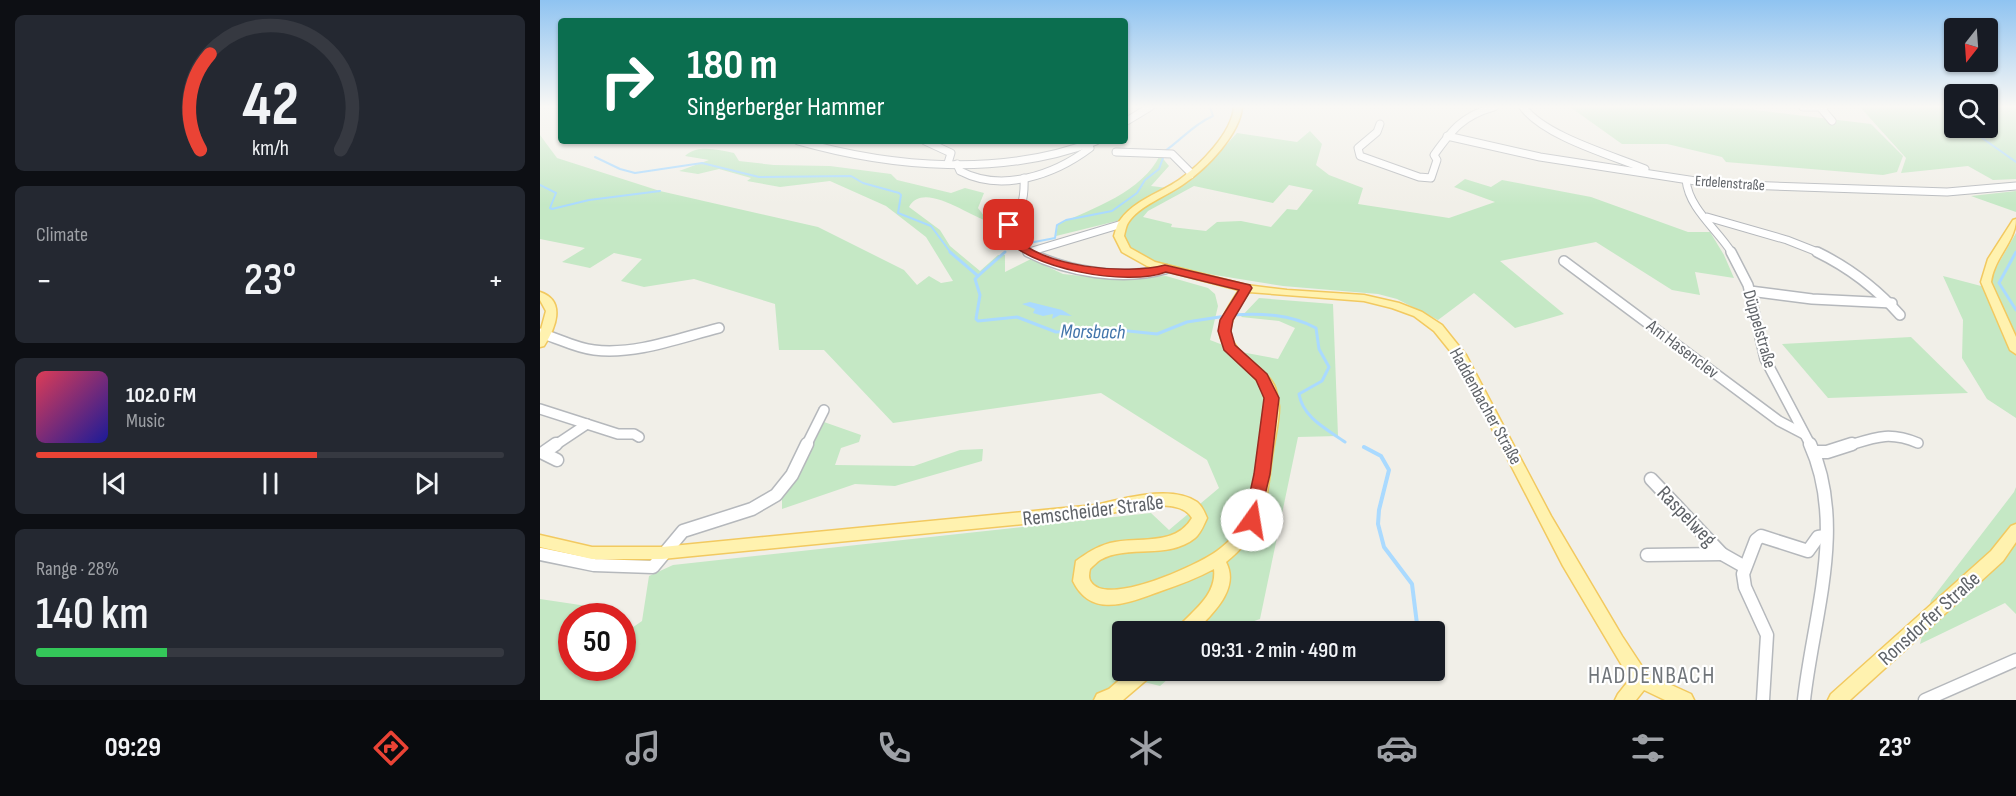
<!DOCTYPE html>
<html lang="en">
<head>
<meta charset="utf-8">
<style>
  :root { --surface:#171b24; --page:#242831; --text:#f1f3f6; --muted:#9ea1a6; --line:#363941; --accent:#ea4335 }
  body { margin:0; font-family:"Sofia Sans Condensed",sans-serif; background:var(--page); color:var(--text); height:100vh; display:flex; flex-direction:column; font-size:22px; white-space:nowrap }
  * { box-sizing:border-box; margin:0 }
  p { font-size:20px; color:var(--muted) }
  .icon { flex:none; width:33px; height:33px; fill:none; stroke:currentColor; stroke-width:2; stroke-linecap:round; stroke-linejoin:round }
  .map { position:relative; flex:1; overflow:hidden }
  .side { display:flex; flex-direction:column; gap:15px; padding:15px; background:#0d0f14; width:540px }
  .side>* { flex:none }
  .banner { position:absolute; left:18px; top:18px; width:570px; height:126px; border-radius:6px; box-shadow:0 2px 4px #0004; background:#0b6e4f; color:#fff; overflow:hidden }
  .needle { width:39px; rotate:197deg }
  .controls { position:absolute; left:1404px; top:18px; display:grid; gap:12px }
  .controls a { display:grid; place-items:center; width:54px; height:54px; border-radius:6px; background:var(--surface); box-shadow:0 2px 4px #0004; font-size:30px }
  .speed { position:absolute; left:18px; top:603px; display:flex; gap:12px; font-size:30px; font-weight:700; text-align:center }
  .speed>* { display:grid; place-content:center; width:78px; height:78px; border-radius:50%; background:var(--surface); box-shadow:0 2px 4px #0004; line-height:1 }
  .speed .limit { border:9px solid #d22; background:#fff; color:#111 }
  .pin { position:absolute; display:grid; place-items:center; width:51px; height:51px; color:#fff; margin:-26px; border-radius:12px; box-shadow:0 3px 9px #0006 }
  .me { position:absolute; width:66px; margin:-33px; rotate:13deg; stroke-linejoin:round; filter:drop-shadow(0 0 4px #0008) }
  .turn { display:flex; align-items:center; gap:21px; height:126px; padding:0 30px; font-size:27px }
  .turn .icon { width:78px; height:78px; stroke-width:2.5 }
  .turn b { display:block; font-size:42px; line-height:51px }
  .big { font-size:45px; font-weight:600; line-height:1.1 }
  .side .widget { flex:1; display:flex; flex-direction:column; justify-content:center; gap:9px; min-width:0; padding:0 21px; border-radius:9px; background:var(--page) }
  .side .dial { align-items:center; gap:0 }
  .dial svg { height:156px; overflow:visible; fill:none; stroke:var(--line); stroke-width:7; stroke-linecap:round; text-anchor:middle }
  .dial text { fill:var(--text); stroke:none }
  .song { display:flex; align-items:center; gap:18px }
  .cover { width:72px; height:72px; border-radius:9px; background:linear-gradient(135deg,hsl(350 70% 55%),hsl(240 70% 35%)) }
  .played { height:6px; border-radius:3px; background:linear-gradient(90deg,var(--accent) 60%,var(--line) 60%) }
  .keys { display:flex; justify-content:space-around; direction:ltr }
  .heat { display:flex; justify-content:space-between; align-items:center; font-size:33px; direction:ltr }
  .charge { height:9px; border-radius:4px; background:linear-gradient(90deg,#34c759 28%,var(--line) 0) }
  .trip { position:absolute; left:572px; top:621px; width:333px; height:60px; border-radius:6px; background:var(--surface); box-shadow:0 2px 4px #0004; font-weight:600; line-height:60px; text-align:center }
  .menu { display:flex; height:96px; justify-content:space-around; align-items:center; background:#090b0e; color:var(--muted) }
  .menu .icon { width:42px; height:42px }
  .menu .active { color:var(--accent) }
  .menu b { font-size:27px; color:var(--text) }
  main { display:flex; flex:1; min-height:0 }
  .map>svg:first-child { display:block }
  .green { fill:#c5e8c5; fill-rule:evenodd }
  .water { fill:#aadaff }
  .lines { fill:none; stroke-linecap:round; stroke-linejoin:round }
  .stream-far2 { stroke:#aadaff; stroke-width:2 }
  .stream-far1 { stroke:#aadaff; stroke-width:3 }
  .stream { stroke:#aadaff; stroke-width:4 }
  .minor-far2-casing { stroke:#b5b8bc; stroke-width:9 }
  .minor-far1-casing { stroke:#b5b8bc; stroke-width:12 }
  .minor-casing { stroke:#b5b8bc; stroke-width:15 }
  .major-casing { stroke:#f2c960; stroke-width:3 }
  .minor-far2 { stroke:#fff; stroke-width:7 }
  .minor-far1 { stroke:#fff; stroke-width:9 }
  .minor { stroke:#fff; stroke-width:12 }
  .major { fill:#fff2af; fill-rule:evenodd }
  .route { fill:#ea4335; stroke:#982c22; stroke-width:1.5 }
  .labels { text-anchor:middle; stroke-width:4.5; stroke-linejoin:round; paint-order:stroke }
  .far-street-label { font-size:15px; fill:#5f6368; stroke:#fff }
  .street-label { font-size:18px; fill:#5f6368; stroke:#fff }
  .water-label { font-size:20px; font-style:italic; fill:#4174aa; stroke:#fff }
  .near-street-label { font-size:21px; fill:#5f6368; stroke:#fff }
  .near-neighbourhood-label { font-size:24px; letter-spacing:1.5px; fill:#70757a; stroke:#fff }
</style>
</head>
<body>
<main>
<section class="side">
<div class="widget dial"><svg viewBox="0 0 100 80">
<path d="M14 69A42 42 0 1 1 86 69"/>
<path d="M14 69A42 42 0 0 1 19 20" stroke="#ea4335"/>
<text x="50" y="56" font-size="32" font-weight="700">42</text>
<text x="50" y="72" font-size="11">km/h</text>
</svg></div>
<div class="widget"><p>Climate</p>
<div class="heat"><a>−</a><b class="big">23°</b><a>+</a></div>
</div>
<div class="widget">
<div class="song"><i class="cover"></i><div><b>102.0 FM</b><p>Music</p></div></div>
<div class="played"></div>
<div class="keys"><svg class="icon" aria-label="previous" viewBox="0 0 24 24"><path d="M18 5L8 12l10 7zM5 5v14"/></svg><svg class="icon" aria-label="pause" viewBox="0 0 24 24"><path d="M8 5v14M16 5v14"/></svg><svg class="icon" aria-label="next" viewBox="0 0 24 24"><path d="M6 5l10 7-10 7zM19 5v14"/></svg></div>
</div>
<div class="widget"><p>Range · 28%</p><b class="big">140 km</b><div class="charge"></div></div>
</section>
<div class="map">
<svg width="1476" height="700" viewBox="0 0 1476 700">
  <rect width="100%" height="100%" fill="#f1efe8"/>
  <g class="green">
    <path d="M1030,107h161l140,17 32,32 -6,16 -14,3 -157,-13 -4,-5 -55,-13h-45z"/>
    <path d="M1320,107h94v21h34v-21h28v72l-23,1 -25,-14 -67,7 5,-15z"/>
    <path d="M770,131l12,13 -6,21 13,10 34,13 -5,16 91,14 46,-16 -41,-15 11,-8 26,8 11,-7 89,17 97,35h22l14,23 10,23 -39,-6 5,23 -28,-5 -76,-48 -96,19 64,53 -49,14 -41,-35 -36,27 -41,-21 -19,-5 -95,-8 -124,-20 -30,-17 -7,-14 7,-17 -73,18 2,-12c35,-15 85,-33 102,-69l9,11 -18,20 25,3 31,-23 30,-33 60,9zM749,185l24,5 -16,20 -10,-1 -16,18 -30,-6 -24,1 -11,9 -35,-4 1,-3 -29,-7 5,-6 46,-25 79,17z"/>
    <path d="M0,135l17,23 103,33 158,36 86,43 13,15 12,-9 12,7 12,-2 -27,-44 -40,-31 -56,-25 -50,6 -33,-6 4,-3 -32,-9 -21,5 -19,-3 30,-11 -24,-4c13,-12 33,-6 49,-3l5,8 35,4 56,1 61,8 6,6 54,13 14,-5 19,5 -6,15 10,13c-18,-4 -65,-41 -79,-14l31,23 10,16 30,25 18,-16h7v17l26,-13 32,15 46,5 57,-3 42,12 7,6 3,12 -8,34 31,12 37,7 17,-31 -16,-7 -38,-4 18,-19 74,6 5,132 -40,1 -38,182 -34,12 -104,1v38l55,1 -17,15 -28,-7 -38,21h-554v-101l47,7 4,10h-19v52h50l1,-34 19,-13 7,-45 24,-11 478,-52 18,17 50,-42 -12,-28 -106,-67 -208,30 -69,-73h-45l-4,-46 -81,-25 -50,8 -23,-6 21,-22 -28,-6 -24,15 -28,-6 23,-14 -45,-9z"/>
    <path d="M1476,191v21l-45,-16z"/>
    <path d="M1476,233v185l-29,-19 -25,-41 1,-38 -20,-44 42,11z"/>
    <path d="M1371,337l57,56 -140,5 -46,-54z"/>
    <path d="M284,422l37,13 -2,7 -18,6 -6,17 79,1 46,-16 23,-1 -1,12 -87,25 -40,-2 -73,25v-18l16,-17z"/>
    <path d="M1476,487v127l-11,-11 -85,41 11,-44 83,-108z"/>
  </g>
  <path class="water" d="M490,302l32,8 10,6 -12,-1 -8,4 1,-5 -10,2 -10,-3 2,-4 -13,-5z"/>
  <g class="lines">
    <g class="stream-far2">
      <path d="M18,107l3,4"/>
      <path d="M1410,107v6l4,5"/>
      <path d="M1428,128l48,34"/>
      <path d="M625,151c17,-12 29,-27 48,-35l-3,-9"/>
      <path d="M55,157l25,12 15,4 67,-10 57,14 92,-1 12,7 36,10 2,2 -3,18 33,13 20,27"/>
      <path d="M0,185l16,8 -6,15 2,1 37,-9 71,-9"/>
      <path d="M484,244l31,-6 2,-13 9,-5 46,-9 25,-18 8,-13 14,-11 5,-14"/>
    </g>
    <g class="stream-far1">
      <path d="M410,252l28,24 -3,3 5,16 -4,24 2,2 39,-4 39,15 53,-3 48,5 30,-12 39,-6"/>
      <path d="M1476,252l-17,31 17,27"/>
      <path d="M438,276l27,-24"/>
      <path d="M692,315c29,-2 58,-1 84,13l3,21 10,18 -7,14 -23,13c4,24 28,35 46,48"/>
    </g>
    <path class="stream" d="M824,447l17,9 8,14 -10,40 -1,14 6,23 28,37 6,48"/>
    <defs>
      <g id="minor-far2">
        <path d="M983,107c21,29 88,48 122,62"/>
        <path d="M1263,107h21"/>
        <path d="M1281,108l11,13"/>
        <path d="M585,122l25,-15"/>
        <path d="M840,124l-3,8 -19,16 2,8 59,21 12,1 6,-18 -3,-5c18,-25 28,-39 60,-48"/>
        <path d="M907,136l93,21 175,27 232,8 69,-6"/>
        <path d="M258,141c95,27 205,36 298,0"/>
        <path d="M385,141l26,12 -3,10"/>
        <path d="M576,152l56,2 18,18v3"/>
        <path d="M417,164l3,7c42,22 94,4 130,-23"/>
        <path d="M484,178c1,22 -3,34 -17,51l7,13 17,11"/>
        <path d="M1146,180c3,29 31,49 46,73"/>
        <path d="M1167,217l80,23 33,13"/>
        <path d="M489,252l93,-28"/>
      </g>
      <g id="minor-far1">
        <path d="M488,252c39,20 95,29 137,17"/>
        <path d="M1191,252l17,33 17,74 46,87"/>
        <path d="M1277,252c33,16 59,36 83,63"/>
        <path d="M1024,261l215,160 25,13"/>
        <path d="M1210,291l62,8 80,4"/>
        <path d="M0,333c18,5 35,15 54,17 42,5 85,-12 125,-22"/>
        <path d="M0,409l78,25h16l5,3"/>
        <path d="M14,446l33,-22"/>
        <path d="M266,446l18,-36"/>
        <path d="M1307,446c29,-9 42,-15 71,-3"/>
      </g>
      <g id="minor">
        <path d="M16,444l-13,9 14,7"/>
        <path d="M1274,452h13l25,-8"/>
        <path d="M0,554l54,11 59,2 30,-36 69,-22 24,-14 16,-20 15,-31"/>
        <path d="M1182,554l23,13"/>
        <path d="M1107,555l75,-1 -71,-75"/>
        <path d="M1223,700l4,-65 -22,-48 -2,-13 13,-34 5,-4 47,15 10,-14 7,-1"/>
        <path d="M1264,700c9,-83 43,-175 6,-256"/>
        <path d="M1385,700l91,-40"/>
      </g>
      <g id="major">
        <path d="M694,107h8c-2,27 -35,61 -57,76 -16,12 -47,23 -57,40 -2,3 -3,9 -4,13l6,12 25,14 91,23 41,5 77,5 35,8 23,9 20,13 24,30 85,161 71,120 25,38 44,20 3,6h-29l-21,-10 -8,10h-21l3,-6 12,-15 -67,-113 -108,-209 -21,-26 -20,-15 -22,-8 -28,-7 -115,-9c-8,12 -22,29 -18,45 7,20 33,29 43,48 3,6 4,15 5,22 0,17 -5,33 -7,50 -3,20 -4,43 -12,63 -8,17 -19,30 -34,42 14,27 -13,51 -31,70h-19l2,-5c16,-17 39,-33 36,-58 -17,9 -35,16 -53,22 -31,11 -69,29 -88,-10l3,-20c11,-8 20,-14 34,-18 28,-7 65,4 82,-25 -14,-25 -74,-6 -97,-1l-433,42h-70l-52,-12v-12l52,12h70l433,-42c28,-6 76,-21 102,-3 5,4 8,11 10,16 -3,6 -6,15 -12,20 -27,22 -67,6 -95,22 -3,2 -7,6 -10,9 -1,4 -2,9 1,13 16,25 107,-17 126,-31 12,-9 24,-20 29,-34 7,-18 9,-39 12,-58 3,-22 12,-46 5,-68 -2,-9 -10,-15 -16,-21 -37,-33 -33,-41 -8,-80l-92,-24 -25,-14 -8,-16c2,-6 3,-13 7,-17 14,-19 39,-26 58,-39 21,-15 53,-47 55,-73z"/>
        <path d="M1476,219c0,22 -22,39 -25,63l25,55v17l-6,-4 -29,-68 7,-23 25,-39z"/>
        <path d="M0,292c27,9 15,37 4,54l-4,1v-14l6,-22 -6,-11z"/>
        <path d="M1476,524v18l-13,19 -153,139h-22l3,-6 160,-143 20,-25z"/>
        <path d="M591,670h23l-3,6 -28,24h-29l3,-6 12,-5z"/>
      </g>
    </defs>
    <use href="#minor-far2" class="minor-far2-casing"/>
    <use href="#minor-far1" class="minor-far1-casing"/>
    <use href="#minor" class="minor-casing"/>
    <use href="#major" class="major-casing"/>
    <use href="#minor-far2" class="minor-far2"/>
    <use href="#minor-far1" class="minor-far1"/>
    <use href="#minor" class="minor"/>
    <use href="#major" class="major"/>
  </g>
  <linearGradient id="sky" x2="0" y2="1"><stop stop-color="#8fc3f1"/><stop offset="0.52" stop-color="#f9f8f5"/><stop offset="1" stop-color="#f9f8f5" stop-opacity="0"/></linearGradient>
  <rect width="1476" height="205" fill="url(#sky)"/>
  <path class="route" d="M469,221l6,4 -1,10c26,33 113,40 151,30l85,20 2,3 -19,32 -2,11 4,14 32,29 12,24 -9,76 -12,51 -6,2 -6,-2 -2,-5 10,-46 10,-76 -8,-18 -32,-30 -6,-19 2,-11 19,-30 -73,-18c-38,15 -139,-3 -164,-37l2,-10z"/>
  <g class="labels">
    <g class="far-street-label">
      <text transform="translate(1190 183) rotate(4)" y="5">Erdelenstraße</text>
    </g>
    <g class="street-label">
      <text transform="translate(1220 329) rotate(74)" y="6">Düppelstraße</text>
      <text transform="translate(1143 349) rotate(37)" y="6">Am Hasenclev</text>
      <text transform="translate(946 406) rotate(61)" y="6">Haddenbacher Straße</text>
    </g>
    <g class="water-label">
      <text transform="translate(553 331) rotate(1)" y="7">Morsbach</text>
    </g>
    <g class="near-street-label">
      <text transform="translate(553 510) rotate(-7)" y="7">Remscheider Straße</text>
      <text transform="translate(1147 516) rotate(46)" y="7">Raspelweg</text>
      <text transform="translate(1389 618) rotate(-42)" y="7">Ronsdorfer Straße</text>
    </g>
    <g class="near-neighbourhood-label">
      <text x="1112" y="683">HADDENBACH</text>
    </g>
  </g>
</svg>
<div class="controls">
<a><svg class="needle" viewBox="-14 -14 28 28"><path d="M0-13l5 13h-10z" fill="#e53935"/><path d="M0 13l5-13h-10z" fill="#9ea1a6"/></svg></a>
<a><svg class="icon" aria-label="search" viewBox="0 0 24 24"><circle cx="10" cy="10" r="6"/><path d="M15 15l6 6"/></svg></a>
</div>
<div class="speed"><div class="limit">50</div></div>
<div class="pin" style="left:469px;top:225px;background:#d93025"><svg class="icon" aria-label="arrive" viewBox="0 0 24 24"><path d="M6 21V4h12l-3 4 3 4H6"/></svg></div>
<svg class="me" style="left:712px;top:520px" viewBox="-20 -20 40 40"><circle r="19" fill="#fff"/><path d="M0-13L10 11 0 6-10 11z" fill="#ea4335"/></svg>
<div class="trip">09:31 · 2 min · 490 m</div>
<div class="banner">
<div class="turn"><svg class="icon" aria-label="right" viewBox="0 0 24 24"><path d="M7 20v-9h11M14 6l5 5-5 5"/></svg><div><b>180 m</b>Singerberger Hammer</div></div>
</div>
</div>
</main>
<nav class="menu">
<b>09:29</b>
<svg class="icon active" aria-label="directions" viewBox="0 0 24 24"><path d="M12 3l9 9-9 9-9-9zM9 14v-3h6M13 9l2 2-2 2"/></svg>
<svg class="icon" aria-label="music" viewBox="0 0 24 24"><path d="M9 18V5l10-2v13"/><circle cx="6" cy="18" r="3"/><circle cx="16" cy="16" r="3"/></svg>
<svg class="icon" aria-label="phone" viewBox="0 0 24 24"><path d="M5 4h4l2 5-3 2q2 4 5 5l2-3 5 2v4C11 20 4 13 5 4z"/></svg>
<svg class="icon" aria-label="climate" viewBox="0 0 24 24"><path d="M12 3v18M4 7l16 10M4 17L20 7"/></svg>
<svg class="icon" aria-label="car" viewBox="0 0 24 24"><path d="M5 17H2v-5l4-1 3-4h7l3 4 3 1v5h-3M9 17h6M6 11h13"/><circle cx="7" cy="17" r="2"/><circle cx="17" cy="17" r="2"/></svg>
<svg class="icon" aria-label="filters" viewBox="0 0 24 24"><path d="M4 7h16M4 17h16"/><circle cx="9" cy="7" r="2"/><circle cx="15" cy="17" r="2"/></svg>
<b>23°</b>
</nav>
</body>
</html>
